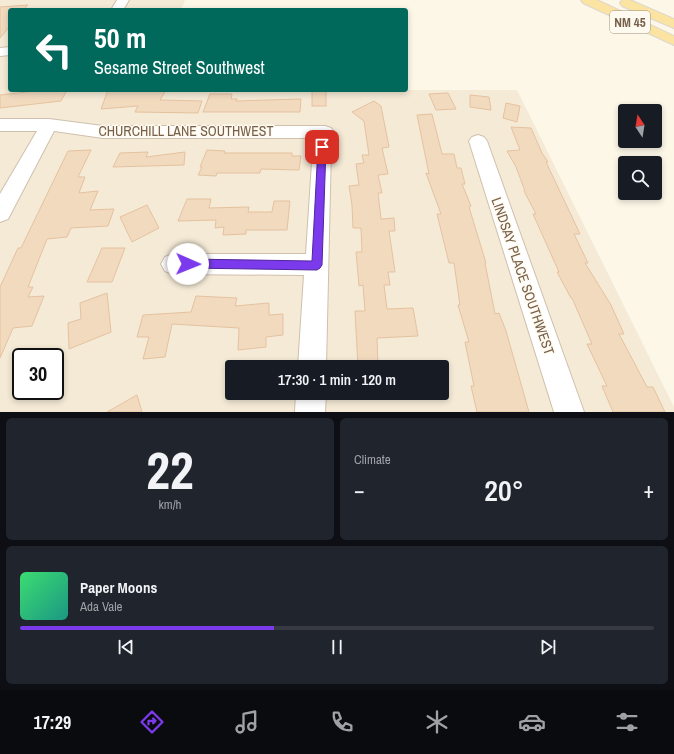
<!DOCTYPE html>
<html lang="en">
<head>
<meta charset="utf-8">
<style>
  :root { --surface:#171b24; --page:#20242c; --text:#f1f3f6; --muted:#9ea1a6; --line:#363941; --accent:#7c3aed }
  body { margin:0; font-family:"Archivo Narrow",sans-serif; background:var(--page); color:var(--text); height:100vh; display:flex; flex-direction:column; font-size:15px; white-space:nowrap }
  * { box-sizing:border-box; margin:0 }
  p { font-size:13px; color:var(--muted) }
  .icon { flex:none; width:22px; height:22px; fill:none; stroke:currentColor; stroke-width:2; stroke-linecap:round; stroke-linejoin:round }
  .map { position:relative; height:412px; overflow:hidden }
  .panel { display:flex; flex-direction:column; gap:6px; padding:6px; background:#0d0f14; flex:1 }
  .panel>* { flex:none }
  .hud { position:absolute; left:8px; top:8px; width:400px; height:84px; border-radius:4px; box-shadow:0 2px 6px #0003; background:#00695c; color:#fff; overflow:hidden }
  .needle { width:26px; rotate:348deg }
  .controls { position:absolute; left:618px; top:104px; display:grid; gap:8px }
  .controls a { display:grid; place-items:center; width:44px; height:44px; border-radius:4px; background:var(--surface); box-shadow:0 2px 6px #0003; font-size:20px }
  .speed { position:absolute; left:12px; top:348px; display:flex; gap:8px; font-size:20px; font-weight:700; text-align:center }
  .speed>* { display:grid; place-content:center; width:52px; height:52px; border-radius:50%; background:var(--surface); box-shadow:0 2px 6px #0003; line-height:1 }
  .speed .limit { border:2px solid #111; border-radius:6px; background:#fff; color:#111 }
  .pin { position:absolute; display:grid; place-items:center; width:34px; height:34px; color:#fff; margin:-17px; border-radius:8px; box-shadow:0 2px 6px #0006 }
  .me { position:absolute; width:44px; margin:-22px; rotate:91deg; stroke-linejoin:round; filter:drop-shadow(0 0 3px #0008) }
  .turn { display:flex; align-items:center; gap:14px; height:84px; padding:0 20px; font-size:18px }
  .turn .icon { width:52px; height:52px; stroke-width:2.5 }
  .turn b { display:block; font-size:28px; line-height:34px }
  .big { font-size:30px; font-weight:600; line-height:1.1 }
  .panel .widget { flex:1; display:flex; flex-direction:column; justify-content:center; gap:6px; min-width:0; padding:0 14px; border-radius:6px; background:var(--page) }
  .panel .dial { align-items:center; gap:0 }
  .dial b { font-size:52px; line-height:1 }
  .song { display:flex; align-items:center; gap:12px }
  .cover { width:48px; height:48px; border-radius:6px; background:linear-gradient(135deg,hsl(140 70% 55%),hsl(170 70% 35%)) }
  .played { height:4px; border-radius:2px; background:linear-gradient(90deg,var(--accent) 40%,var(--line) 40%) }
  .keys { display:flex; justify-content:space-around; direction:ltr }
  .heat { display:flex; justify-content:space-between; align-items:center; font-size:22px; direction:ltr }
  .panel .tiles { flex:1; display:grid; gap:6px; grid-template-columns:1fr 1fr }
  .widget:last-child { grid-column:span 2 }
  .trip { position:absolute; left:225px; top:360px; width:224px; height:40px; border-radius:4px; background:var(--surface); box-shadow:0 2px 6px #0003; font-weight:600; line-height:40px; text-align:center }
  .dock { display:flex; height:64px; justify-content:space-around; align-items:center; background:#090b0e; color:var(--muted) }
  .dock .icon { width:28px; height:28px }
  .dock .selected { color:var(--accent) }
  .dock b { font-size:18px; color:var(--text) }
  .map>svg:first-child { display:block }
  .residential { fill:#f4ead6; fill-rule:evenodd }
  .building { fill:#f2dabf; stroke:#e5c29f }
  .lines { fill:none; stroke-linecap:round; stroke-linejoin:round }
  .minor-casing { stroke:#cfc0ad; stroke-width:2 }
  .major-casing { stroke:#dcd6d0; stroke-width:2 }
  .minor { fill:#fff; fill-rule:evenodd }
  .major { fill:#fbe4a1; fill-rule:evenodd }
  .route { fill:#7c3aed; stroke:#51269a }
  .labels { text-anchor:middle; stroke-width:3; stroke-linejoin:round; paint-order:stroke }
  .shield { fill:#fffaef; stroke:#a08e7c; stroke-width:1 }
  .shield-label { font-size:13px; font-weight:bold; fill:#77604b }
  .street-label { font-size:14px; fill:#77604b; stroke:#fffaef }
</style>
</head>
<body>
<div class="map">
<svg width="674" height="412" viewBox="0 0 674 412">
  <rect width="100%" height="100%" fill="#fdf7e8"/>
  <path class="residential" d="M0,0h185l-4,10h-171v80h507l157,317v5h-674zM21,357h34v34h-34zM232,367h210v26h-210z"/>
  <g class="building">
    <path d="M28,5l-5,5h-13v16l-10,12v-31z"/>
    <path d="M45,90h22l-6,11 -61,7v-13z"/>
    <path d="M108,90h58l-6,10 42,1 -4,12 -63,-1 3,-6 -37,3z"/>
    <rect x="312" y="90" width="14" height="16"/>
    <path d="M448,93l8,16 -20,1 -7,-16z"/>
    <path d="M210,94h22l-1,5h6l-1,2 65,-2 -1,13h-97z"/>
    <path d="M470,95l19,2 2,13 -21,-3z"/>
    <path d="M374,101l7,5 8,41 -7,1 6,26 -10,1 4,18h-4l3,26 13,-1 1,13h-6l6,41h-7l2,13h-6l3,24 26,-1 5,28 -41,2 1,29h-20l-3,-56h10l-2,-26 -4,1 -3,-34h6l-1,-24h-8l-1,-23 -3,-19 10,-1 -3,-21 8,-1 -2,-8h7l-5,-34 -12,-9z"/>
    <path d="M506,103l14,3 -3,16 -14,-4z"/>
    <path d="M432,114l10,40h12l3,14h4l4,16h-3l9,22 -2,1 17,56h-1l10,51 4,-1 7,18 23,81h-52l-6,-26h3l-9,-44h4l-11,-37h2l-6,-42h-5l-12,-49h4l-15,-41 3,1 -12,-59z"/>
    <path d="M511,127l20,1 11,25 6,9h-2l34,72h-6l14,29h-3l26,42 13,29h-5l28,53h6l12,25h-52l-11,-26h5l-20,-42h5l-20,-46h-1l-14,-26h2l-26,-58h3l-12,-23h1l-9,-24 -9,-16 13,-1z"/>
    <path d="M91,150l-13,27h7l-6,16 19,-2 -8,19 24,-1 -6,17 -37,2 -4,9 -20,2 -19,48h5l-5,10 16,-1 -12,30 -19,2 -13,30v-71l18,-39h3l47,-97z"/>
    <path d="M207,150l18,1 -1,2h68v3h9l-2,14 -38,-1 -1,4h-43l-1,3 -18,-1 4,-8h-2z"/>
    <path d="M148,152l-2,5 39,-5 -1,13 -71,2 7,-14z"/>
    <path d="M187,199h24l-2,9 40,-1 -1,5h24l2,-11h16l-3,29h-41v4l-23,1 1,-8 -9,1 1,-8 -38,1z"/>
    <path d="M147,205l12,23 -27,14 -12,-25z"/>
    <path d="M102,248h23l-13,34h-25z"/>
    <path d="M107,293l4,39 -42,17 -1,-26 13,-4 -1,-16z"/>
    <path d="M196,296l41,2 -2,8 34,-3v12l14,-1v21l-17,2v10l-28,3 1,-22 -67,-4 -7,33 -22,2 6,-22h-12l6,-22 48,-3z"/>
    <path d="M137,395l5,17h-35z"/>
  </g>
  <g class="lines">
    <defs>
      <g id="minor">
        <path d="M117,0h12l-6,10h-12z"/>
        <path d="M10,47v8l-10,1v-8z"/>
        <path d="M0,119h49l54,7h222l6,2 3,4 -3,15 -5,220h-28l6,-92 -131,-1 -8,-3 -4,-7 4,-7 8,-3h133l7,-107 2,-9h-212l-49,-7 -46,88 -8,3v-28l37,-63h-37z"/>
        <path d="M478,135l6,2 3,4 97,271h-30l-85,-271 3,-4z"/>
        <path d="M296,393h30l-1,19h-30z"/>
      </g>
      <g id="major">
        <path d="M581,0h16l77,36v9l-91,-42z"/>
        <path d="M622,0h8l44,19v9l-52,-22 -2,-3z"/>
      </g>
    </defs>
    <use href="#minor" class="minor-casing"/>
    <use href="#major" class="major-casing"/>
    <use href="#minor" class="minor"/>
    <use href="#major" class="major"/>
  </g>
  <path class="route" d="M322,144l4,3 -4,118 -2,3 -3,2 -129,-2 -4,-1 -1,-3 1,-3 4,-2 124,2 6,-114z"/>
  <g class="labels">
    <rect class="shield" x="610" y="11" width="40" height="22" rx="3"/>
    <g class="shield-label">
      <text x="630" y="27">NM 45</text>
    </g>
    <g class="street-label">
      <text x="186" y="136">CHURCHILL LANE SOUTHWEST</text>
      <text transform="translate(523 276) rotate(71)" y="5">LINDSAY PLACE SOUTHWEST</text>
    </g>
  </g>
</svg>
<div class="controls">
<a><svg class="needle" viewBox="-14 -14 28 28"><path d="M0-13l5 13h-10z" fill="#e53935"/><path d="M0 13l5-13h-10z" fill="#9ea1a6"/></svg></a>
<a><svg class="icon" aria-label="search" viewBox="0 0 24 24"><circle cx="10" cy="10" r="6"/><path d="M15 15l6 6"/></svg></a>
</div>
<div class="speed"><div class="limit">30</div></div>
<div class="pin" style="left:322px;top:147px;background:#d93025"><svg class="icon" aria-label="arrive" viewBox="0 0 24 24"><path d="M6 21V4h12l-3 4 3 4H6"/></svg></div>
<svg class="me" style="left:188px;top:264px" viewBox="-20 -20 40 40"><circle r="19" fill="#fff"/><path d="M0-13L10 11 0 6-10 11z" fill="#7c3aed"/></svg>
<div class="trip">17:30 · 1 min · 120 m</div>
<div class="hud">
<div class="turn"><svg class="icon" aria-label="left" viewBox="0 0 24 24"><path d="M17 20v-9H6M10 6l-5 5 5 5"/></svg><div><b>50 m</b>Sesame Street Southwest</div></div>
</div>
</div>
<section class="panel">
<div class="tiles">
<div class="widget dial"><b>22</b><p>km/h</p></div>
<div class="widget"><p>Climate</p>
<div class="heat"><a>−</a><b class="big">20°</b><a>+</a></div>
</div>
<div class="widget">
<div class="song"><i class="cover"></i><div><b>Paper Moons</b><p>Ada Vale</p></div></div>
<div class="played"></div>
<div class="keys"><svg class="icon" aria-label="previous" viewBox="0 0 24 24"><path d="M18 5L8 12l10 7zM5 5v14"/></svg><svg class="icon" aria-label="pause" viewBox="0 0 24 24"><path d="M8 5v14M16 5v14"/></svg><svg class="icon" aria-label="next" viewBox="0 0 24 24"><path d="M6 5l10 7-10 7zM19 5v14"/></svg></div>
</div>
</div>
</section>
<nav class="dock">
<b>17:29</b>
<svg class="icon selected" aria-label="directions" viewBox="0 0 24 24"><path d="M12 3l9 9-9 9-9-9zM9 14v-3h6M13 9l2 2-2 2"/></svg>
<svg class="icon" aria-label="music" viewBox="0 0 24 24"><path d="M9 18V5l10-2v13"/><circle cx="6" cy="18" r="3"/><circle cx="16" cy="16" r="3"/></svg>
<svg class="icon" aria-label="phone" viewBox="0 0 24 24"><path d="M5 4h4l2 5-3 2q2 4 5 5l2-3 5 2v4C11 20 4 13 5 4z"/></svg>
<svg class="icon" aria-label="climate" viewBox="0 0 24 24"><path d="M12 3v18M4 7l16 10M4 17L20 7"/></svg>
<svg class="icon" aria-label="car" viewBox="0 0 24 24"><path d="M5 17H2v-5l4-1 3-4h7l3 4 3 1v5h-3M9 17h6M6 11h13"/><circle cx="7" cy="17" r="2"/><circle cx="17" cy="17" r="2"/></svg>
<svg class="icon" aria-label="filters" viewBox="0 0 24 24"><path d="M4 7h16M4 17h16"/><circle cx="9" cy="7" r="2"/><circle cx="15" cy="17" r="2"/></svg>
</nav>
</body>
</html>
